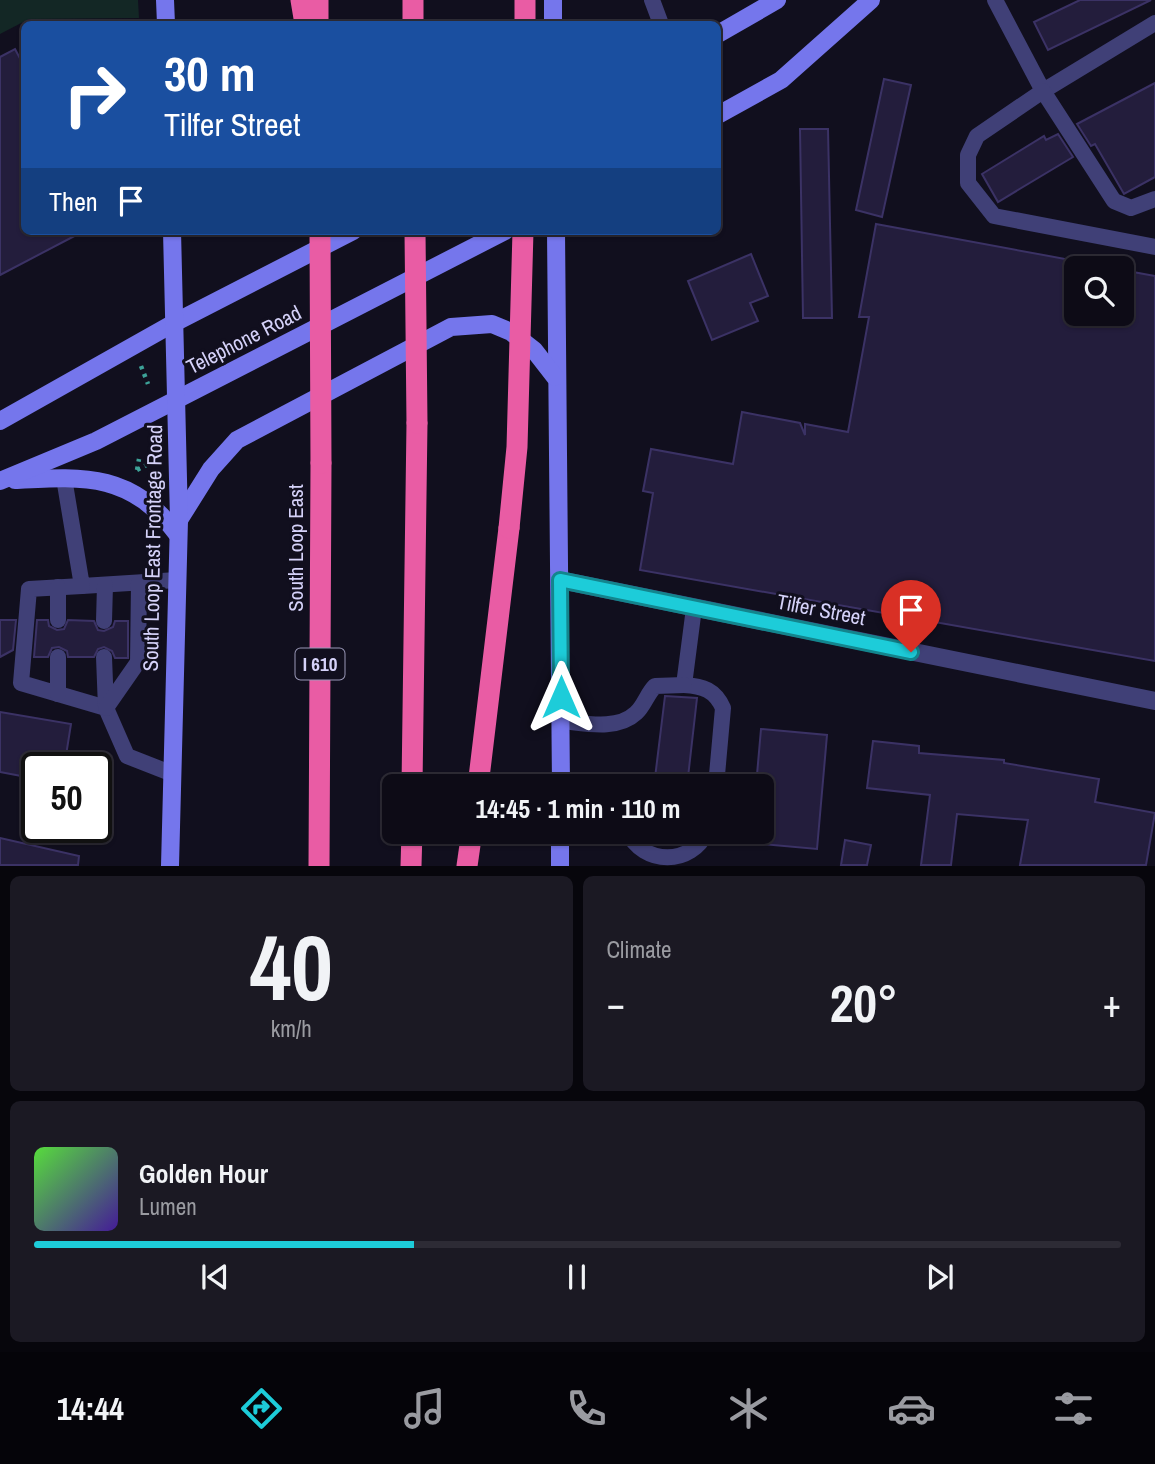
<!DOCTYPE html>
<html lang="en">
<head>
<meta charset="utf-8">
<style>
  :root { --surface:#0d0b16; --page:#1b1923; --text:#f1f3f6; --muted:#9a9ba1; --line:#2d2b35; --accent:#1dccd9 }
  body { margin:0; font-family:"Archivo Narrow",sans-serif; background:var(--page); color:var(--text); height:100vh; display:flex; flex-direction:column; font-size:26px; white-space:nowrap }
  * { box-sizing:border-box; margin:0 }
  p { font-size:23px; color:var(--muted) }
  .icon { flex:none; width:38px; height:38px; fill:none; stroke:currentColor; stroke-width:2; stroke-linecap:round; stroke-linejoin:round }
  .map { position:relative; height:866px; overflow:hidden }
  .panel { display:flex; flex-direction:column; gap:10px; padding:10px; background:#07060c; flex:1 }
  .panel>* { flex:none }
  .hud { position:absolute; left:21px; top:21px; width:700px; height:214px; border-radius:10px; box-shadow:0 2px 5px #0004,0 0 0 2px var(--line); background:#1a4fa0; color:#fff; overflow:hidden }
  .controls { position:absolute; left:1064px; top:256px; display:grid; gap:14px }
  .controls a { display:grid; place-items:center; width:70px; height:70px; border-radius:10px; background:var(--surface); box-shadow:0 2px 5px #0004,0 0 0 2px var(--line); font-size:35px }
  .speed { position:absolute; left:21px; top:752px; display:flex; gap:14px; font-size:35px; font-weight:700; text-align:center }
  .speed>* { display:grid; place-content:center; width:91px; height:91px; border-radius:50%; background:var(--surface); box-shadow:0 2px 5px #0004,0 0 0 2px var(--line); line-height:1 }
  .speed .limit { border:4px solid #111; border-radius:10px; background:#fff; color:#111 }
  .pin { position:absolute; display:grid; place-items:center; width:60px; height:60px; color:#fff; margin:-72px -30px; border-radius:50% 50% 50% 0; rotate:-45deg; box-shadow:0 0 7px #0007 }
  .pin .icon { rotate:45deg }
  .me { position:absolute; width:77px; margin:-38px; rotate:0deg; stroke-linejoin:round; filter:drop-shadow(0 0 5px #0008) }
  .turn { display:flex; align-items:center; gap:24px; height:147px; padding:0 28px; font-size:32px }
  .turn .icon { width:91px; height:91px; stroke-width:2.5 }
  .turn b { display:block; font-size:49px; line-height:60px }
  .then { display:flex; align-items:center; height:66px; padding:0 28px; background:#0003; gap:14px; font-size:26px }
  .big { font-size:52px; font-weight:700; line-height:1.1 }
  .panel .tile { flex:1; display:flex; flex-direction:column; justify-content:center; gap:10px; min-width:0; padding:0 24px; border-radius:10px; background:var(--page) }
  .panel .dial { align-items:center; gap:0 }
  .dial b { font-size:91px; line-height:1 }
  .song { display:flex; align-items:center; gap:21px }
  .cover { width:84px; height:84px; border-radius:10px; background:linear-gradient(135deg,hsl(110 70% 55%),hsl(260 70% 35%)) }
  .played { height:7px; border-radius:4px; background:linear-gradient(90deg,var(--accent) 35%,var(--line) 35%) }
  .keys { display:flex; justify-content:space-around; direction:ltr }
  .heat { display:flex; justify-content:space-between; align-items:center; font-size:38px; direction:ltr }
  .panel .tiles { flex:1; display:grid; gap:10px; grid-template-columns:1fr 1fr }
  .tile:last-child { grid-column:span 2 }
  .trip { position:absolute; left:382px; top:774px; width:392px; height:70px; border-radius:10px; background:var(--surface); box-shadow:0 2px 5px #0004,0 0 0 2px var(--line); font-weight:700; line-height:70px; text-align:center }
  .tab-bar { display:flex; height:112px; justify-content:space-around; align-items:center; background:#050409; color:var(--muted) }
  .tab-bar .icon { width:49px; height:49px }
  .tab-bar .current { color:var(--accent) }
  .tab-bar b { font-size:32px; color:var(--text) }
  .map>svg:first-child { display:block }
  .green { fill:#132725 }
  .building { fill:#231d3c; stroke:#3b3265; stroke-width:2 }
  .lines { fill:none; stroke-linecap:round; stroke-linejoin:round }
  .path { stroke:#3da298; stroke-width:4.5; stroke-dasharray:3.5 5; stroke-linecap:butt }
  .service { stroke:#404077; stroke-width:16 }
  .minor { stroke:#404077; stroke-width:18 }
  .secondary { stroke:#7576ec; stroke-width:18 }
  .motorway { stroke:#e95ca4; stroke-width:21 }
  .motorway-bridge { stroke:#e95ca4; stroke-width:21 }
  .route-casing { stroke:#13858d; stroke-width:18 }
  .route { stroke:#1dccd9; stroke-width:12 }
  .labels { text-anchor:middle; stroke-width:6; stroke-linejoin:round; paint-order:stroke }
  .shield { fill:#110f1e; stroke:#9a98b7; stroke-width:2 }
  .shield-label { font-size:19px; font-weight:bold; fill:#d5d2f9 }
  .street-label { font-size:21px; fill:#d5d2f9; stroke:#110f1e }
</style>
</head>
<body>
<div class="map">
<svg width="1155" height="866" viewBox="0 0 1155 866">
  <rect width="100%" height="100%" fill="#110f1e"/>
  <path class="green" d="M0,0h138l1,18 -110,1 -29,15z"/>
  <g class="building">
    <path d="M1080,0h71l-103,50 -14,-28z"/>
    <path d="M15,49l9,17v165h60l-84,44v-218z"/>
    <path d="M884,79l27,6 -29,132 -26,-7z"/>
    <path d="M1155,83v94l-31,17 -29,-50 -4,2 -14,-22z"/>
    <path d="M800,129h28l4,189h-29z"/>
    <path d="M1058,134l15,23 -75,45 -16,-28 62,-38 2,4z"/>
    <path d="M876,224l200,37v52h46v-43l33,6v385l-515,-91 13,-77 -10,-2 8,-42 82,15 9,-52 58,11 5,12v-11l43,8 21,-115h-10z"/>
    <path d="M751,254l17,42 -18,7 8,18 -46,19 -24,-59z"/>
    <path d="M0,620h16l-3,30 -13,7z"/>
    <path d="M37,620h11l1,6 8,4 7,-1 4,-9 26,1 4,9 6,1 9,-4 2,-6h13v37h-13l-3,-7 -8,-4 -6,2 -4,8h-26l-1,-6 -8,-4 -7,1 -4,9h-14z"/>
    <path d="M665,696l32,2 -10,88h-33z"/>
    <path d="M0,712l71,12 -7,44h-27v11l-37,-7z"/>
    <path d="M761,729l66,6 -10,114 -56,-5v-58h-5z"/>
    <path d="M873,741l46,5v7l85,7v3l95,16 -4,23 60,11 -9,52h-126l8,-45 -71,-6 -6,51h-30l9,-70 -63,-7z"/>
    <path d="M649,831h32l-1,13 -22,1 -10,-5z"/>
    <path d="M0,838l79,18 -1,9h-78z"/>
    <path d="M845,840l26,5 -4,20h-26z"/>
  </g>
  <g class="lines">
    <g class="path">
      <path d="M141,366l7,18"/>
      <path d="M137,470l2,-11"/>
      <path d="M137,470l17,-9"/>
    </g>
    <g class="service">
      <path d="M652,0l9,24"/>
      <path d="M995,0l48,91 112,-68"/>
      <path d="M1155,199l-24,9 -17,-7 -71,-110 -66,45 -9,19v28l26,33 161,31"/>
      <path d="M64,478l18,108 95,-6"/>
      <path d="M82,586l-53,3 -8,94 85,25 21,48 46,18"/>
      <path d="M58,587v33"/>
      <path d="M694,608l-10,77c19,1 31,5 39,23l-7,78"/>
      <path d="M104,621l1,-36"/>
      <path d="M104,657l2,51"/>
      <path d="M58,694v-37"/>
      <path d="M106,708l32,-46 1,-79"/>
      <path d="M561,721c23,2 56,10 75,-8 8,-7 11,-19 19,-27l29,-1"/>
      <path d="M627,831c16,35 65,35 80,0"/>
    </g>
    <path class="minor" d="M560,580l595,121"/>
    <g class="secondary">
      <path d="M165,0l1,24"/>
      <path d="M553,24v-24"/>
      <path d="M718,34l59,-34"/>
      <path d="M718,115l63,-35 90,-80"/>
      <path d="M556,231l5,555"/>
      <path d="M0,421l174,-98 179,-92"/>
      <path d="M15,480c72,-4 116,-7 163,55"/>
      <path d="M0,481l96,-40 409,-210"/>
      <path d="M179,520l32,-51 26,-29 214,-113 41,-3 19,8 23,18 21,27"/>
      <path d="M170,866l9,-346 -7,-289"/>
      <path d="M560,866v-35"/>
    </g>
    <g class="motorway">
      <path d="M301,0l4,24"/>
      <path d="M318,0v24"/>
      <path d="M413,0v24"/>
      <path d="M525,0v24"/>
      <path d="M412,786l5,-363"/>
      <path d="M478,786l31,-258"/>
      <path d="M319,866l2,-403"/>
      <path d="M411,866l1,-35"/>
      <path d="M467,866l5,-35"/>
    </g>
    <g class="motorway-bridge">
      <path d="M320,231l1,232"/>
      <path d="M415,231l2,192"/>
      <path d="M509,528l8,-81 6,-216"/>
    </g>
  </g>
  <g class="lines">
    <defs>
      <path id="route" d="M561,697l-1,-117 351,72"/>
    </defs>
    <use href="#route" class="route-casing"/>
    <use href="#route" class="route"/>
  </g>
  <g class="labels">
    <rect class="shield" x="295.5" y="648.5" width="49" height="31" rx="5"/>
    <g class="shield-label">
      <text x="320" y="671">I 610</text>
    </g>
    <g class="street-label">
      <text transform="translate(244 340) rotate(-27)" y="7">Telephone Road</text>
      <text transform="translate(153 548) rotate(-89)" y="7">South Loop East Frontage Road</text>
      <text transform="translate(296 548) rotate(-90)" y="7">South Loop East</text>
      <text transform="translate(821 610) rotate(11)" y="7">Tilfer Street</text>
    </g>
  </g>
</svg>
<div class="controls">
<a><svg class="icon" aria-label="search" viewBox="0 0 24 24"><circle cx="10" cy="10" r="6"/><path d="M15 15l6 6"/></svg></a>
</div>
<div class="speed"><div class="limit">50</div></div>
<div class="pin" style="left:911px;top:652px;background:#d93025"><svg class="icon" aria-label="arrive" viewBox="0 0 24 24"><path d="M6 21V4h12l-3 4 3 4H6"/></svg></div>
<svg class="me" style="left:561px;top:697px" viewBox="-20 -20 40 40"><path d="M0-17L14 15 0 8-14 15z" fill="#1dccd9" stroke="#fff" stroke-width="4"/></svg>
<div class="trip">14:45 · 1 min · 110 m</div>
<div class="hud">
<div class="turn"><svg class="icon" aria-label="right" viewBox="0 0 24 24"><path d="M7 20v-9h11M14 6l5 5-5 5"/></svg><div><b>30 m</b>Tilfer Street</div></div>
<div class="then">Then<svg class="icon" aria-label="arrive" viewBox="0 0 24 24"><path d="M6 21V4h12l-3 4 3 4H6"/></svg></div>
</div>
</div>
<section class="panel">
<div class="tiles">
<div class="tile dial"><b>40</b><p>km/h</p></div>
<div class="tile"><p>Climate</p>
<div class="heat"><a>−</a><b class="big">20°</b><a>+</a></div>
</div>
<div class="tile">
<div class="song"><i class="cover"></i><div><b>Golden Hour</b><p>Lumen</p></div></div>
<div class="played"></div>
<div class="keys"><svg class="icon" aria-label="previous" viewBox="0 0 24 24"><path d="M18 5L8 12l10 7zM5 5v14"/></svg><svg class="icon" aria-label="pause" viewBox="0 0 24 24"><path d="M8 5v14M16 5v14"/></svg><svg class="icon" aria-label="next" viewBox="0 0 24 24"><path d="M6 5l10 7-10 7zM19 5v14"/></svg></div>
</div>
</div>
</section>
<nav class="tab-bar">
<b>14:44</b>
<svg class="icon current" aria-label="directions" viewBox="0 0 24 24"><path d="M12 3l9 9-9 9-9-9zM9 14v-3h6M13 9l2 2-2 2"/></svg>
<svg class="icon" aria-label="music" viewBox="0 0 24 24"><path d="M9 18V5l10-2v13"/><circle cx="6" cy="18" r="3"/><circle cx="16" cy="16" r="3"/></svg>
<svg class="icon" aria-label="phone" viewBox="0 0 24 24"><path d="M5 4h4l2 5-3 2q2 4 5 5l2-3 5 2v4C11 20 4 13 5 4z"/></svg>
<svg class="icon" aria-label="climate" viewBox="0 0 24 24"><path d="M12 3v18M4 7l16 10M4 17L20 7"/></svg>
<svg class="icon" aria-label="car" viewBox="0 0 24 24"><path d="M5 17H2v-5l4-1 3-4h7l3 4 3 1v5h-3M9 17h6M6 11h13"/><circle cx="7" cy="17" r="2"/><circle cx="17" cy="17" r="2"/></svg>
<svg class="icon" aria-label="filters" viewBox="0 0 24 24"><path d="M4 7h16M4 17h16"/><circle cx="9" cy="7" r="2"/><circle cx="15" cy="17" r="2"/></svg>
</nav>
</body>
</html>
